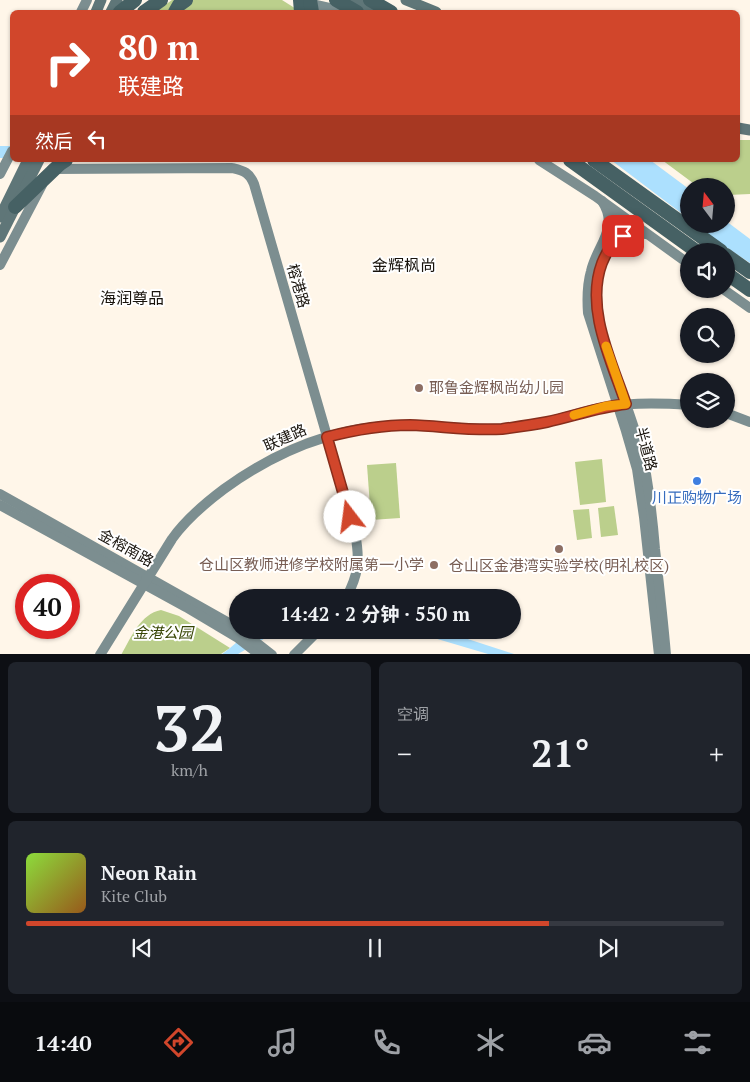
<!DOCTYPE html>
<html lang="zh">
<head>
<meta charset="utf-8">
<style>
  :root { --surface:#171b24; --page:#20242c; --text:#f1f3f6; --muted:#9ea1a6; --line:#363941; --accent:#d1462b }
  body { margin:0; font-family:"PT Serif","Noto Sans SC",serif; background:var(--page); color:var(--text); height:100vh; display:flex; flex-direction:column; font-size:19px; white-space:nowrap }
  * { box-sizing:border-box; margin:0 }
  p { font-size:16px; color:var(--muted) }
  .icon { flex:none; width:28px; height:28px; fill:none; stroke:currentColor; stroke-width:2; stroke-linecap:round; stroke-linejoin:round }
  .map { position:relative; height:654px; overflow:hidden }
  .panel { display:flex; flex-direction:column; gap:8px; padding:8px; background:#0d0f14; flex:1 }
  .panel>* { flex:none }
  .guide { position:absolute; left:10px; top:10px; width:730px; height:152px; border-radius:8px; box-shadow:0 1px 4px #0004; background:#d1462b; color:#fff; overflow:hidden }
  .needle { width:32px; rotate:344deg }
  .tools { position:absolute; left:680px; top:178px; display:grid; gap:10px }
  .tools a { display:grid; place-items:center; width:55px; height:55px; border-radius:50%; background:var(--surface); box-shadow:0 1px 4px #0004; font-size:25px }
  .speed { position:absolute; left:15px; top:574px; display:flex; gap:10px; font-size:25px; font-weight:700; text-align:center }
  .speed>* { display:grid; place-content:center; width:65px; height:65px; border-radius:50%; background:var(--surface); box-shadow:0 1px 4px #0004; line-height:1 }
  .speed .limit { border:8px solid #d22; background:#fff; color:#111 }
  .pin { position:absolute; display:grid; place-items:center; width:42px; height:42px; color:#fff; margin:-21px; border-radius:10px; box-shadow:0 2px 8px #0006 }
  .me { position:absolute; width:55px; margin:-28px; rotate:345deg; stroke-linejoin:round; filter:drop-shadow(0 0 4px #0008) }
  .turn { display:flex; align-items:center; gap:18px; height:105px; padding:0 25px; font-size:22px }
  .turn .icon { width:65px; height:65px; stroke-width:2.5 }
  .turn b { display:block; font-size:35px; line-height:42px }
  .then { display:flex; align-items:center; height:48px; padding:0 25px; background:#0003; gap:10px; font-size:19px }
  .big { font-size:38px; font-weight:700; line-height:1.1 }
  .panel .tile { flex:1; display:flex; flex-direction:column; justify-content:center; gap:8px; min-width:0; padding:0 18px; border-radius:8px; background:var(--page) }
  .panel .dial { align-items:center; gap:0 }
  .dial b { font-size:65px; line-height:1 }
  .song { display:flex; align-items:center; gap:15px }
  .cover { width:60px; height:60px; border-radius:8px; background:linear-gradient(135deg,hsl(90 70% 55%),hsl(30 70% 35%)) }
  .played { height:5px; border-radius:2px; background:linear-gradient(90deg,var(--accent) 75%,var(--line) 75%) }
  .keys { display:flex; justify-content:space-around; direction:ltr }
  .heat { display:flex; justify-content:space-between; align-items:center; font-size:28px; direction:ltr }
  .panel .tiles { flex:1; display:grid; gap:8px; grid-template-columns:1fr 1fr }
  .tile:last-child { grid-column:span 2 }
  .trip { position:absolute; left:229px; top:589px; width:292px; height:50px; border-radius:25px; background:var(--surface); box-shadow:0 1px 4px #0004; font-weight:700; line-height:50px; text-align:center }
  .dock { display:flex; height:80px; justify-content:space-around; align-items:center; background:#090b0e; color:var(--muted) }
  .dock .icon { width:35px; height:35px }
  .dock .on { color:var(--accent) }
  .dock b { font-size:22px; color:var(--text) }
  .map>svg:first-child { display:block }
  .green { fill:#bbcf8c }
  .water { fill:#ace0fe }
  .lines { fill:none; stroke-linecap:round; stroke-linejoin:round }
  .river { stroke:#ace0fe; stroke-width:12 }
  .secondary { stroke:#7c8e90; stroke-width:10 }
  .primary { stroke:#5f7678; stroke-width:11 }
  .highway { stroke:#466164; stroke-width:14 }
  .route-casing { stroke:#882e1c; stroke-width:12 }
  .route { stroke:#d1462b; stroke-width:9 }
  .slow { stroke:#f59e0b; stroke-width:9 }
  .education-dot { fill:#8d6e63; stroke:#fff; stroke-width:2 }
  .shop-dot { fill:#3f7fe0; stroke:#fff; stroke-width:2 }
  .labels { text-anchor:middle; stroke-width:4; stroke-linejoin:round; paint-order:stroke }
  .street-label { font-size:15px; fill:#18130c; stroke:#fff }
  .education-label { font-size:15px; fill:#785e54; stroke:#fff; text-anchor:start }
  .shop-label { font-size:15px; fill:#366cbe; stroke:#fff }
  .park-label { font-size:15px; font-style:italic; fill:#374504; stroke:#fff }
  .neighbourhood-label { font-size:16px; fill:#18130c; stroke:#fff }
</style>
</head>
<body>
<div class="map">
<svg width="750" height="655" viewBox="0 0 750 655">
  <rect width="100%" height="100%" fill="#fff6e9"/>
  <g class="green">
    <path d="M172,0h110l19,12h-146z"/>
    <path d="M738,140h12v54l-22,1 -2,1v-10h-29l-35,-26h76z"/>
    <path d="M602,459l4,43 -26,3 -5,-43z"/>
    <path d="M396,463l4,55 -29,2 -4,-55z"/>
    <path d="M614,506l4,29 -17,2 -3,-29z"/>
    <path d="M589,509l3,29 -15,2 -4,-30z"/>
    <path d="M161,610l18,6 51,32 -9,6 -100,1c10,-17 19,-41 40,-45z"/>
  </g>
  <g class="water">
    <path d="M611,160h39l39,29v30z"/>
    <path d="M726,221l24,18v24l-33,-22 -23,-17h32z"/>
    <path d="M251,630h28l-41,24 -17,1 9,-7z"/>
    <path d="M407,630h33l74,24h-26z"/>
  </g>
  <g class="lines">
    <path class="river" d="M0,152h12"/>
    <g class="secondary">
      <path d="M316,5l31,7"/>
      <path d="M81,12l6,-12"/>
      <path d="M539,160l56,36 94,68"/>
      <path d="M52,169l180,-1c12,3 17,4 22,16l101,349c5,26 4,41 -9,65"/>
      <path d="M0,174l12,-23"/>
      <path d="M602,201c18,27 -5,44 -11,70 -4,14 -4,28 -3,42l38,118 11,38 7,48 15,138"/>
      <path d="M646,234c-16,-3 -31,3 -39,17 -9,17 -13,36 -11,55 2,20 10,40 16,59 12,35 27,71 34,109 4,24 7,50 9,75 4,35 8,70 11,106"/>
      <path d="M0,265l42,-80"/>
      <path d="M723,289l27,19"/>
      <path d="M726,413l24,9"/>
      <path d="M0,494l238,134"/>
      <path d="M0,505l186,102 52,31 22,17"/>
      <path d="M240,630l32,25"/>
      <path d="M100,655l72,-116c14,-20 32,-35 52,-50 51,-37 111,-62 175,-64 37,-1 73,7 110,3 17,-2 33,-4 49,-9 16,-4 31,-9 47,-12 28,-5 56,-4 84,-2"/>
      <path d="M294,655l25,-25"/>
    </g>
    <g class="primary">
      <path d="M352,0l30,12"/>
      <path d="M406,0l30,12"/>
      <path d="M96,12l5,-12"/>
      <path d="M111,12l6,-12"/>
      <path d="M738,128l12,2"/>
      <path d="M0,217l28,-57"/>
      <path d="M0,237l39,-77"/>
    </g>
    <g class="highway">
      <path d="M300,0l1,12"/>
      <path d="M310,0l2,12"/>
      <path d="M336,0l21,12"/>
      <path d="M370,0l21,12"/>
      <path d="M120,12l15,-12"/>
      <path d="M144,12l17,-12"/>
      <path d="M175,12l4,-7 7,-5"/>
      <path d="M570,160l126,91"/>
      <path d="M594,160l127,91"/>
      <path d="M15,207l45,-43 6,-4"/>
      <path d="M726,255l24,17"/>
      <path d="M726,273l24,17"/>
    </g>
  </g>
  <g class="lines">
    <defs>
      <path id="route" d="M350,517l-23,-80c27,-7 55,-12 83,-12 31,1 61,6 92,4 15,-2 30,-4 45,-7 27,-6 52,-15 79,-18 -15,-44 -41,-96 -24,-141 5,-12 10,-21 21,-27"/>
    </defs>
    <use href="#route" class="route-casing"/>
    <use href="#route" class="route"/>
    <path class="slow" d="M574,415l32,-9 20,-2 -20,-58"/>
  </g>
  <g class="education-dot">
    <circle cx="419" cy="388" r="5"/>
    <circle cx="559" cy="549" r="5"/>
    <circle cx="434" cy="565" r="5"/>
  </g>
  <circle class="shop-dot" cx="697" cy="481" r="5"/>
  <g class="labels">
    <g class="street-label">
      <text transform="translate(298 286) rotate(74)" y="5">榕港路</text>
      <text transform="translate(285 438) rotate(-24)" y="5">联建路</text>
      <text transform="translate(646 449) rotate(75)" y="5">半道路</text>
      <text transform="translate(126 548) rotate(29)" y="5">金榕南路</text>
    </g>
    <g class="education-label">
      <text x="429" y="393">耶鲁金辉枫尚幼儿园</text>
      <text x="424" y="570" text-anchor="end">仓山区教师进修学校附属第一小学</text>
      <text x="559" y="571" text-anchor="middle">仓山区金港湾实验学校(明礼校区)</text>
    </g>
    <g class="shop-label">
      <text x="697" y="503">川正购物广场</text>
    </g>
    <g class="park-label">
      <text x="163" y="638">金港公园</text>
    </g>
    <g class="neighbourhood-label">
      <text x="404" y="271">金辉枫尚</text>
      <text x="132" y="304">海润尊品</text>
    </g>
  </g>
</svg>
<div class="tools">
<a><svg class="needle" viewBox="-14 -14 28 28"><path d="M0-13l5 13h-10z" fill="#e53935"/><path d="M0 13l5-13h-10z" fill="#9ea1a6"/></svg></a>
<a><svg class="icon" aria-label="sound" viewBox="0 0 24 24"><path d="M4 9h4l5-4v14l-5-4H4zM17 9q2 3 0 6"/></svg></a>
<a><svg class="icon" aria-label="search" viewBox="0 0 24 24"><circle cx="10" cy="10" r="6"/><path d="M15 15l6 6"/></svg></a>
<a><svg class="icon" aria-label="layers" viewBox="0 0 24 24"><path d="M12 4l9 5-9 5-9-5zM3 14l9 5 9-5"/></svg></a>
</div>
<div class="speed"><div class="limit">40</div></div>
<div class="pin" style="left:623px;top:236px;background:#d93025"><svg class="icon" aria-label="arrive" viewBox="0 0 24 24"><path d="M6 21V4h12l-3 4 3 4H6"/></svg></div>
<svg class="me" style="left:350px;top:517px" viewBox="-20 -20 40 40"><circle r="19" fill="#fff"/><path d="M0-13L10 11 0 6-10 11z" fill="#d1462b"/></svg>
<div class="trip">14:42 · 2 分钟 · 550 m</div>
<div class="guide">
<div class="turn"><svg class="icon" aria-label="right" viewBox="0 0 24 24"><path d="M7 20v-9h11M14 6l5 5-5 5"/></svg><div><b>80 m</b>联建路</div></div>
<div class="then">然后<svg class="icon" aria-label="left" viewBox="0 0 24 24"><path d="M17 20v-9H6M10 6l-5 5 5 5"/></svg></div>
</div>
</div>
<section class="panel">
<div class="tiles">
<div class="tile dial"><b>32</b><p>km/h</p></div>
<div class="tile"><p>空调</p>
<div class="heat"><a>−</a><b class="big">21°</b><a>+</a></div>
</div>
<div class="tile">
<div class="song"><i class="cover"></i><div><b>Neon Rain</b><p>Kite Club</p></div></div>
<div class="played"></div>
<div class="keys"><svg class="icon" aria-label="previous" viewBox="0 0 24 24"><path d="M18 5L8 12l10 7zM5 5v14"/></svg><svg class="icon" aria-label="pause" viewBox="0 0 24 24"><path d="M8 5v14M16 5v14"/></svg><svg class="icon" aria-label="next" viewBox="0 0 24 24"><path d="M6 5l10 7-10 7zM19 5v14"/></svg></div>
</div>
</div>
</section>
<nav class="dock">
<b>14:40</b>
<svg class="icon on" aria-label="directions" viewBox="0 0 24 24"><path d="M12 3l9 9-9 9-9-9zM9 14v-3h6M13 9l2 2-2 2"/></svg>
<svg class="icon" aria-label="music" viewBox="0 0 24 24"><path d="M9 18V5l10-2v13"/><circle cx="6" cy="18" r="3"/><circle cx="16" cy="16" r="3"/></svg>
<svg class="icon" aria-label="phone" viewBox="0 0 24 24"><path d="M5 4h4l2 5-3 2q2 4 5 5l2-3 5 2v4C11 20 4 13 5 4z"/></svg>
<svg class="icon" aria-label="climate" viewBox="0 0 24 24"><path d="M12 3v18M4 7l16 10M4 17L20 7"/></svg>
<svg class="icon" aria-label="car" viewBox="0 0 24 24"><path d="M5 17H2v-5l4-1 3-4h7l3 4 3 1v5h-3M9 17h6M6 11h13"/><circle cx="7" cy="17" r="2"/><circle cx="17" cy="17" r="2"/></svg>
<svg class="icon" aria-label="filters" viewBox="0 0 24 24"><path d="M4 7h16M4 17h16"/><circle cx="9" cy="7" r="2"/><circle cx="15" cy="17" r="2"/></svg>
</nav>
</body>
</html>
